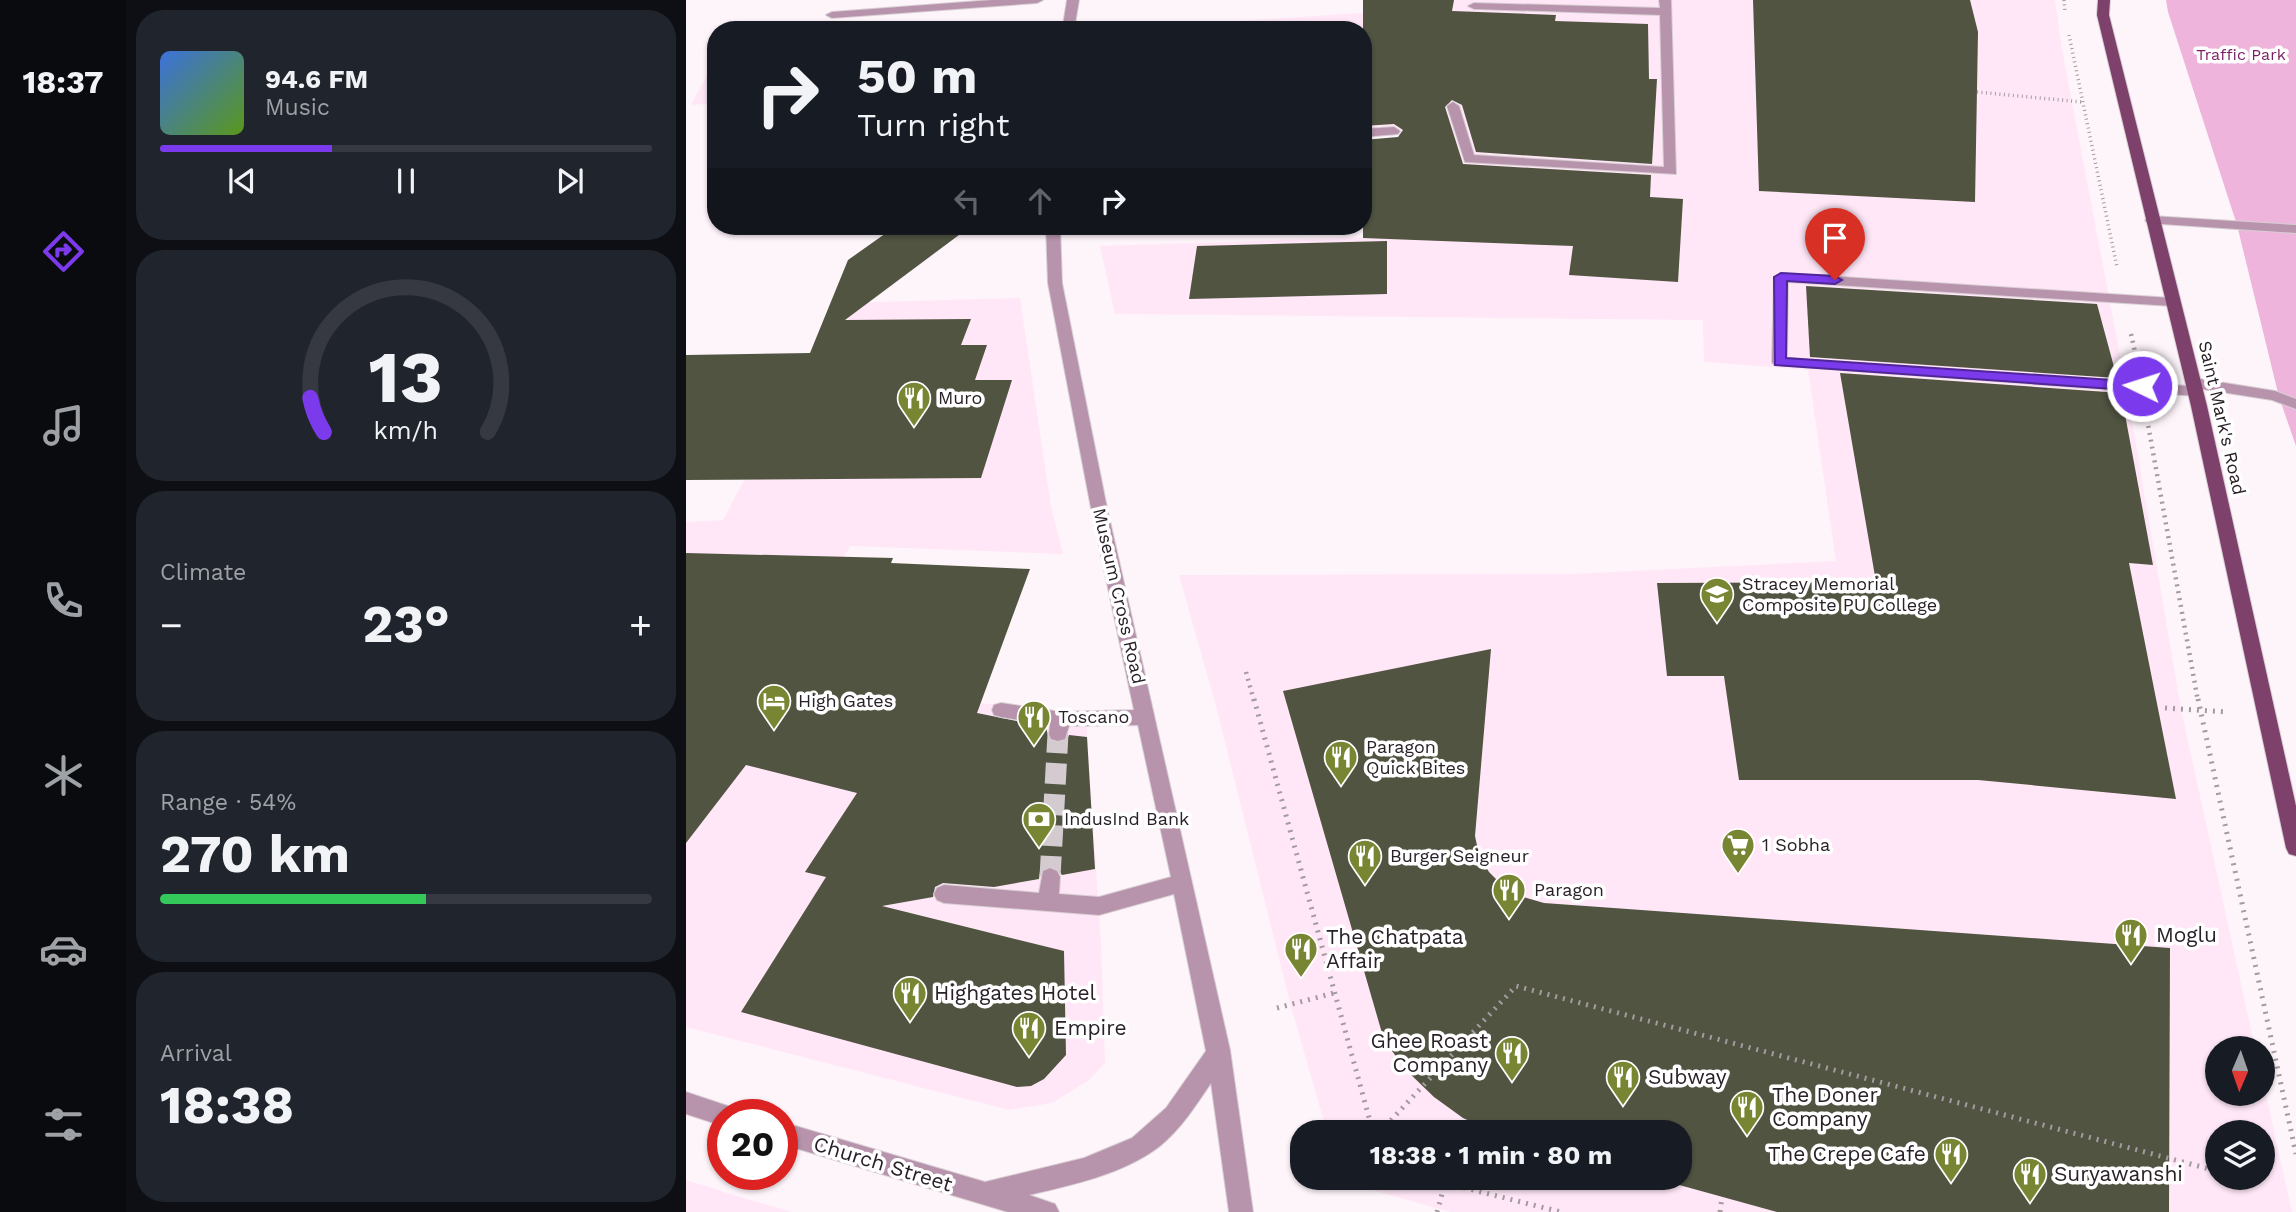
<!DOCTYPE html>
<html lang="en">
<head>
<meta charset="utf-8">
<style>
  :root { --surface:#171b24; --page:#20242c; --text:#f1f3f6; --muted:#9ea1a6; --line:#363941; --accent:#7c3aed }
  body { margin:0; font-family:"Work Sans",sans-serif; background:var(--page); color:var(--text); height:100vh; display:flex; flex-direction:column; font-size:26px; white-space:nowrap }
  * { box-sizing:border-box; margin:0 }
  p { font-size:23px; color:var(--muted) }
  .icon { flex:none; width:38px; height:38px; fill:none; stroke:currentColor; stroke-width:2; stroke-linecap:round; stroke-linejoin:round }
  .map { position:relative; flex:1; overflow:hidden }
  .details { display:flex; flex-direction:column; gap:10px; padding:10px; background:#0d0f14; width:560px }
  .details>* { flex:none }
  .guide { position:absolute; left:21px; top:21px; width:665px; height:214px; border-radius:28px; box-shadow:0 2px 5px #0004; background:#171b24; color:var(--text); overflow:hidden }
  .needle { width:46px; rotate:182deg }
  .tools { position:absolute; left:1519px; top:1036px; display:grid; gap:14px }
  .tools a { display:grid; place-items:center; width:70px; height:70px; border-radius:50%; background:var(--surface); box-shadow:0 2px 5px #0004; font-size:35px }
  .speed { position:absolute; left:21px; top:1099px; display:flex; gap:14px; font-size:35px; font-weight:700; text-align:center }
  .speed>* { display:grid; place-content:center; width:91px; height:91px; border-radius:50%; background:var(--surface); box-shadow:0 2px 5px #0004; line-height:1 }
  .speed .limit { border:10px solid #d22; background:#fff; color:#111 }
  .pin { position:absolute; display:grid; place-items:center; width:60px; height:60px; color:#fff; margin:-72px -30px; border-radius:50% 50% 50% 0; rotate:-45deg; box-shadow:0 0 7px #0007 }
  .pin .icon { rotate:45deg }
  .me { position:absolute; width:77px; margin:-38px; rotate:274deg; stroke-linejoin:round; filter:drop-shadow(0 0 5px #0008) }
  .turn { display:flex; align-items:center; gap:24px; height:147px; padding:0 35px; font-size:32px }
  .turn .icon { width:91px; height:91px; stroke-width:2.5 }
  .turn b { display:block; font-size:49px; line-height:60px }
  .lanes { display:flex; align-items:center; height:66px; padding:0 35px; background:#0003; justify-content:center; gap:35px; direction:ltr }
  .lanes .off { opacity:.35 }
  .big { font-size:52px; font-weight:700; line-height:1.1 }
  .details .tile { flex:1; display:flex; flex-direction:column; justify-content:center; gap:10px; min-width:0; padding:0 24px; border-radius:28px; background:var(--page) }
  .details .dial { align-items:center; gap:0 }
  .dial svg { height:182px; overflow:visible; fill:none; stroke:var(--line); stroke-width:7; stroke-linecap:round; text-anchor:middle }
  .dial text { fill:var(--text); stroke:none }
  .song { display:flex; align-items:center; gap:21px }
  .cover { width:84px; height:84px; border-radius:10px; background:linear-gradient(135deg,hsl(220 70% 55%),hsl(90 70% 35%)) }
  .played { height:7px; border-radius:4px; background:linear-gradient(90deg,var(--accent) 35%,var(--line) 35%) }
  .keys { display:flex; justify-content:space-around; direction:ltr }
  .heat { display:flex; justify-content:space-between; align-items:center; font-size:38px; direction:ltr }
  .charge { height:10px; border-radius:5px; background:linear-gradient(90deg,#34c759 54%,var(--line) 0) }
  .trip { position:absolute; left:604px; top:1120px; width:402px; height:70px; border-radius:28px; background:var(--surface); box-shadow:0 2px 5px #0004; font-weight:700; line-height:70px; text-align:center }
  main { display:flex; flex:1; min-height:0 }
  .menu { display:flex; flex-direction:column; width:126px; justify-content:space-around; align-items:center; background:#090b0e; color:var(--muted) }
  .menu .icon { width:49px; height:49px }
  .menu .on { color:var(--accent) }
  .menu b { font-size:32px; color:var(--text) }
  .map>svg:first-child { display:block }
  .built { fill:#ffe7f7; fill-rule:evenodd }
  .green { fill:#eeb4dc }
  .building { fill:#505441 }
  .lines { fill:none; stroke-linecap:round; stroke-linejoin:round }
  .minor-tunnel { stroke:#d3cbd0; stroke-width:21; stroke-dasharray:21 10; stroke-linecap:butt }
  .minor-casing { stroke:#d8cfd4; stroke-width:2 }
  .major-casing { stroke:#d8cfd4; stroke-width:2 }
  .path-far2 { stroke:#a49ba1; stroke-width:3.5; stroke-dasharray:1 3.5; stroke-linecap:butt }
  .path-far1 { stroke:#a49ba1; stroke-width:4.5; stroke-dasharray:2 5; stroke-linecap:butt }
  .path { stroke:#a49ba1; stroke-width:5; stroke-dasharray:2 6; stroke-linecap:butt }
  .minor { fill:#b794ac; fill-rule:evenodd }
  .major { fill:#7d416c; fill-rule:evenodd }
  .route { fill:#7c3aed; stroke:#51269a; stroke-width:2 }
  .labels { text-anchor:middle; stroke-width:7; stroke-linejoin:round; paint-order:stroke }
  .far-park-label { font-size:16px; fill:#791c64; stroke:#fff }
  .poi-label { font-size:18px; fill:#292127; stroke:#fff; text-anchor:start }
  .street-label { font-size:18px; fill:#292127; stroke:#fff }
  .near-poi-label { font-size:21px; fill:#292127; stroke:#fff; text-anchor:start }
  .near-street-label { font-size:21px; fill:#292127; stroke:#fff }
</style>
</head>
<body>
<main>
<nav class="menu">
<b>18:37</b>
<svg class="icon on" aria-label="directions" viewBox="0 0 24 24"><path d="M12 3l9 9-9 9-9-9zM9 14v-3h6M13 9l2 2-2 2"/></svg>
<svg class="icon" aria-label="music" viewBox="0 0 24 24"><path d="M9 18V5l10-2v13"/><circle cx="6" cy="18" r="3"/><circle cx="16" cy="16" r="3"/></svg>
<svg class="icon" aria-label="phone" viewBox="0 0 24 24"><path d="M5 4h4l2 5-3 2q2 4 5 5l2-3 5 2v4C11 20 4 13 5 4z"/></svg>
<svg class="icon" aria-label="climate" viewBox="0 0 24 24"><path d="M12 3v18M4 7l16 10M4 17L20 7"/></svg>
<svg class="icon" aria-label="car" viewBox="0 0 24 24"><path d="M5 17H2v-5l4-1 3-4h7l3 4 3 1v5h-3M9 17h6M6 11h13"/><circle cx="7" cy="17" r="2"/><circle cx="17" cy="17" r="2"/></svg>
<svg class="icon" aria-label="filters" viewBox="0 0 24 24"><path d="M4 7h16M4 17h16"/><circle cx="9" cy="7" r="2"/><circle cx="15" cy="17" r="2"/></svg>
</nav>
<section class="details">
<div class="tile">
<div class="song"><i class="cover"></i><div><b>94.6 FM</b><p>Music</p></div></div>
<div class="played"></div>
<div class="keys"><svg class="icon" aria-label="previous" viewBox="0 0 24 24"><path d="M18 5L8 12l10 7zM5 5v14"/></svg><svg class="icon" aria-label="pause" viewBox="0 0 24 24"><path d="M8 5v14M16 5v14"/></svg><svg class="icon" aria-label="next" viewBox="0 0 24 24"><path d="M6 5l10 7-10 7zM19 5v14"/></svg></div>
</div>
<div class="tile dial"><svg viewBox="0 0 100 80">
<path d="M14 69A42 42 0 1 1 86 69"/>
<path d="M14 69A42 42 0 0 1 8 54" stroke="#7c3aed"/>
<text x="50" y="56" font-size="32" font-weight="700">13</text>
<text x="50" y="72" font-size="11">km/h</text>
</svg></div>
<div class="tile"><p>Climate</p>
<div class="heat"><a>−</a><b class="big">23°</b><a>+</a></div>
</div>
<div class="tile"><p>Range · 54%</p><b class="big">270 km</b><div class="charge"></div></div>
<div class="tile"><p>Arrival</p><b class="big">18:38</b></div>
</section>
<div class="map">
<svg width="1610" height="1212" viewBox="0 0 1610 1212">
  <rect width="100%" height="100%" fill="#fef5fa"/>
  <g class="built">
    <path d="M705,0h664l6,44 66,348 54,317 74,339h-38v46h46v-13l29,131h-842l-109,-31 -1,-3h340v-46h-353l-37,-129 -74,-297 -37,-131 391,-1 266,-13 -28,-191 -104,-8 -1,-42 -588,-6 -15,-68 356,-12 -23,-101 -70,4v-107h-257l283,-19zM1531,1132h46v46h-46z"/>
    <path d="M30,58v45l-25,2z"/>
    <path d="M334,298l31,209 12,47 -213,-8 -73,134 309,35 15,229 4,119 -17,18 -36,22 -43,7 -323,-83v-505l37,-2 115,-217z"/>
    <path d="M0,1180l67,21 39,11h-106z"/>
  </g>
  <path class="green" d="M1480,0h130v446l-17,-49 -42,-172 -69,-213z"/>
  <g class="building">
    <path d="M677,0h91l-2,11 104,4 -1,6 93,3 1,55h8l-5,85 -176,-12 -14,-47 -10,-5 -7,7 18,57 188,11 -1,22 33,2 -5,83 -109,-7 4,-29 -210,-8v-98l35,-3 5,-7 -9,-6 -31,2z"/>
    <path d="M1067,0h217l8,32 -3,170 -216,-11z"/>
    <path d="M210,226h75l-126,94 126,-1 -10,26h26l-12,35h37l-31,98 -295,2v-125l124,-2 38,-93z"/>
    <path d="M701,241v53l-198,5 8,-53z"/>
    <path d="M1120,286l291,18 20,74 -307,-21z"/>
    <path d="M1154,373l281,20 32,172 -24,-2 47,236 -198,-19h-239l-15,-104h-57l-10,-93 219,-1z"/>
    <path d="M0,553l207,5 -2,5 139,6 -53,144 69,14 3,13 8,4 9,-2 3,-7 18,2 8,132 -33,6 -4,-6 -9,-3 -9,5 -1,8 -45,8 -51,-4 -8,4 -2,10 -51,9 182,45 2,104 -22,24 -13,7 -14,1 -276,-75 85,-135 -21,-5 52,-79 -111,-28 -60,78z"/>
    <path d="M805,649l-16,187 4,19 10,17 15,15 19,10 21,6 626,45 -1,264h-392l-123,-34h26v-46h-187l-30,-14 -29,-21 -28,-27 -22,-30 -101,-349z"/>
  </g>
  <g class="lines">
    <path class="minor-tunnel" d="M364,877l8,-143"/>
    <defs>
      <g id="minor">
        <path d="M306,0h51l-6,3 -205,15 -6,-3 6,-3z"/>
        <path d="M381,0h12l-5,30h-36l5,-3 20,-2z"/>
        <path d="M973,0h12l5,174 -211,-12 -18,-56 6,-4 6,4 15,49 190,12 -4,-152 -186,-6 -6,-3 6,-3 186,5z"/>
        <path d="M708,127l6,4 -2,3 -35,3v-8z"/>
        <path d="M1466,216l144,9v8l-149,-10 -2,-3z"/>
        <path d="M360,226h14l2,57 45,225 123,542 23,162h-24l-18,-129c-15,22 -30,46 -51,63 -36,28 -88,39 -131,49l26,9 4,8h-51l-226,-68v-22l203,60 99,-24 48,-20 34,-30 40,-57 -32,-157 -75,21 -155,-12 -7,-3 -3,-6 3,-6 7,-3 95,8 4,-22 7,-3 7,3 3,6 -1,17 40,3 72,-20 -33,-152 -69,1 -4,13 -7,2 -7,-2 -2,-5 1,-9 -49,-8 -7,-2 -2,-5 2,-5 7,-2 60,9 73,-2 -43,-202 -43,-225z"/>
        <path d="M1095,273l391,25 7,4 -7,4 -384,-24 -1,76 401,28 1,-6 5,-2 81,13 21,8v10l-24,-9 -70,-11 -1,5 -5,2 -422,-31 -2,-3 2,-85z"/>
        <path d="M0,1092l45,15 3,8h-11v11l-37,-12z"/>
      </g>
      <path id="major" d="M1412,0h12l-1,15 98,391 89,400v50l-7,-2 -3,-6 -95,-442 -94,-391z"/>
    </defs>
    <use href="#minor" class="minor-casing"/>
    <use href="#major" class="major-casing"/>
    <g class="path-far2">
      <path d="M1378,0l1,13"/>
      <path d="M1383,35l48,232"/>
      <path d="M1291,92l105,10"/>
    </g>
    <g class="path-far1">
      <path d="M1445,334l4,18"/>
      <path d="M1461,419l51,282"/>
      <path d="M560,672l8,29"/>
    </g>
    <g class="path">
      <path d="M568,699l119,433"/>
      <path d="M1512,699l98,455"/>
      <path d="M1479,708l62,4"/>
      <path d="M591,1008l57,-15"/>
      <path d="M694,1132l136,-146 701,185"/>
      <path d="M739,1178l136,34"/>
      <path d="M751,1212l8,-29"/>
      <path d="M1034,1212l2,-15"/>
    </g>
    <use href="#minor" class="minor"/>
    <use href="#major" class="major"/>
  </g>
  <path class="route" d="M1095,273l54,3 7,4 -7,4 -48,-3 -1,77 356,24 7,4 -7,5 -367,-26 -1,-88z"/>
  <defs>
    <symbol id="restaurant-pin" viewBox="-11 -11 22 30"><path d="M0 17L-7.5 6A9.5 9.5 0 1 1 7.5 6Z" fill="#788634" stroke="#fff"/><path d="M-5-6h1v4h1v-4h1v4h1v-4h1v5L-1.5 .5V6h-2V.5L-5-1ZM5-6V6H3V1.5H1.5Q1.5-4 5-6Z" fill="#fff"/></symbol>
    <symbol id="university-pin" viewBox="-11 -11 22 30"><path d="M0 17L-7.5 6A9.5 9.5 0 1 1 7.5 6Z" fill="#788634" stroke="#fff"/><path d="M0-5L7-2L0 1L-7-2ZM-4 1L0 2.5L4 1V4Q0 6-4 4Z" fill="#fff"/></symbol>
    <symbol id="hotel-pin" viewBox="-11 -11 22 30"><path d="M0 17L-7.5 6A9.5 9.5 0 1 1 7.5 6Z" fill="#788634" stroke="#fff"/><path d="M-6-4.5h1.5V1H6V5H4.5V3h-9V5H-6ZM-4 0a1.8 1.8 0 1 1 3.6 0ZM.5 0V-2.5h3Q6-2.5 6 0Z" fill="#fff"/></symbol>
    <symbol id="bank-pin" viewBox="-11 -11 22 30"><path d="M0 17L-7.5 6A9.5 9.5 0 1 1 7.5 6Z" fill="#788634" stroke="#fff"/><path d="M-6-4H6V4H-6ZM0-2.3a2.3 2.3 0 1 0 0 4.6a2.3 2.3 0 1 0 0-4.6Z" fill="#fff"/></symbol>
    <symbol id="supermarket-pin" viewBox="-11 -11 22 30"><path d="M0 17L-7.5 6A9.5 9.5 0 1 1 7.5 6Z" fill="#788634" stroke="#fff"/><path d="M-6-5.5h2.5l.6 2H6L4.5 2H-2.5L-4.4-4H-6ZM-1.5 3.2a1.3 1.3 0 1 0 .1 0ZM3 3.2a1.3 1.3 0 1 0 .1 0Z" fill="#fff"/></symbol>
  </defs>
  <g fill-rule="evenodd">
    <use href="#restaurant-pin" x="209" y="379" width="38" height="52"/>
    <use href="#university-pin" x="1012" y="575" width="38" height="52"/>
    <use href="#hotel-pin" x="69" y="682" width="38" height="52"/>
    <use href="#restaurant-pin" x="329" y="698" width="38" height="52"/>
    <use href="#restaurant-pin" x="636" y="738" width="38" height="52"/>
    <use href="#bank-pin" x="334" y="800" width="38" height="52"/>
    <use href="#supermarket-pin" x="1033" y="826" width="38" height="52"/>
    <use href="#restaurant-pin" x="660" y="837" width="38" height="52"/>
    <use href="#restaurant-pin" x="804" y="871" width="38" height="52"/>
    <use href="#restaurant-pin" x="1426" y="916" width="38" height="52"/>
    <use href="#restaurant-pin" x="596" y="930" width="38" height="52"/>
    <use href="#restaurant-pin" x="205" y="974" width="38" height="52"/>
    <use href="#restaurant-pin" x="324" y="1009" width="38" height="52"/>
    <use href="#restaurant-pin" x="807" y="1034" width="38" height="52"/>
    <use href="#restaurant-pin" x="918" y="1058" width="38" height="52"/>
    <use href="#restaurant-pin" x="1042" y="1088" width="38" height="52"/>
    <use href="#restaurant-pin" x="1246" y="1135" width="38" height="52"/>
    <use href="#restaurant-pin" x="1325" y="1155" width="38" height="52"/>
  </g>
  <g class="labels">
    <g class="far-park-label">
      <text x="1555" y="60">Traffic Park</text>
    </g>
    <g class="poi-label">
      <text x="252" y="404">Muro</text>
      <text x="1056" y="590">Stracey Memorial<tspan x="1056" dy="21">Composite PU College</tspan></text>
      <text x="112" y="707">High Gates</text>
      <text x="372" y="723">Toscano</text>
      <text x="680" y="753">Paragon<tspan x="680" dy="21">Quick Bites</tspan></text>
      <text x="378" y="825">IndusInd Bank</text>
      <text x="1076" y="851">1 Sobha</text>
      <text x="704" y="862">Burger Seigneur</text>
      <text x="848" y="896">Paragon</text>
    </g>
    <g class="street-label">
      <text transform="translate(1536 418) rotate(77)" y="6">Saint Mark's Road</text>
      <text transform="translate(433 596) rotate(77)" y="6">Museum Cross Road</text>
    </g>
    <g class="near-poi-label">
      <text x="1470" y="942">Moglu</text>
      <text x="640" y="944">The Chatpata<tspan x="640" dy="24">Affair</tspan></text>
      <text x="248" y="1000">Highgates Hotel</text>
      <text x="368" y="1035">Empire</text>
      <text x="802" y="1048" text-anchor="end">Ghee Roast<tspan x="802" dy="24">Company</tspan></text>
      <text x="962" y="1084">Subway</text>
      <text x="1086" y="1102">The Doner<tspan x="1086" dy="24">Company</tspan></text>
      <text x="1240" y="1161" text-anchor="end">The Crepe Cafe</text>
      <text x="1368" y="1181">Suryawanshi</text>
    </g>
    <g class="near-street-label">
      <text transform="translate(197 1164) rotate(17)" y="7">Church Street</text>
    </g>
  </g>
</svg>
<div class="tools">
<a><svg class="needle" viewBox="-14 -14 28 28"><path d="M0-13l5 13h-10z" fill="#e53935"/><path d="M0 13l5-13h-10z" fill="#9ea1a6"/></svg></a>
<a><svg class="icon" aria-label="layers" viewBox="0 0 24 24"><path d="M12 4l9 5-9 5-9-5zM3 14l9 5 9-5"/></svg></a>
</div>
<div class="speed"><div class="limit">20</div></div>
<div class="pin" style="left:1149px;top:280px;background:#d93025"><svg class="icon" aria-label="arrive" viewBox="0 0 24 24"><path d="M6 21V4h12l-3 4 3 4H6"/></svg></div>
<svg class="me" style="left:1456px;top:386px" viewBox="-20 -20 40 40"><circle r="17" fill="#7c3aed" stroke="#fff" stroke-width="3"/><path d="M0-11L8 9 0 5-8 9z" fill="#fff"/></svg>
<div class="trip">18:38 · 1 min · 80 m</div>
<div class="guide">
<div class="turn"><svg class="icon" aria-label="right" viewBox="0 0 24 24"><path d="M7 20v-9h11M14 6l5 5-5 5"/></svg><div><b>50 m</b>Turn right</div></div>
<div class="lanes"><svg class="icon off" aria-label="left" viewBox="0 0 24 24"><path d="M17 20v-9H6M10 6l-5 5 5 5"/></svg><svg class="icon off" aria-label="ahead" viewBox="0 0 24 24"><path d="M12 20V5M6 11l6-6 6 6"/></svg><svg class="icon" aria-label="right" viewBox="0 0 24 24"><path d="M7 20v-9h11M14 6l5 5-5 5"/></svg></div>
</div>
</div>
</main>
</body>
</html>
